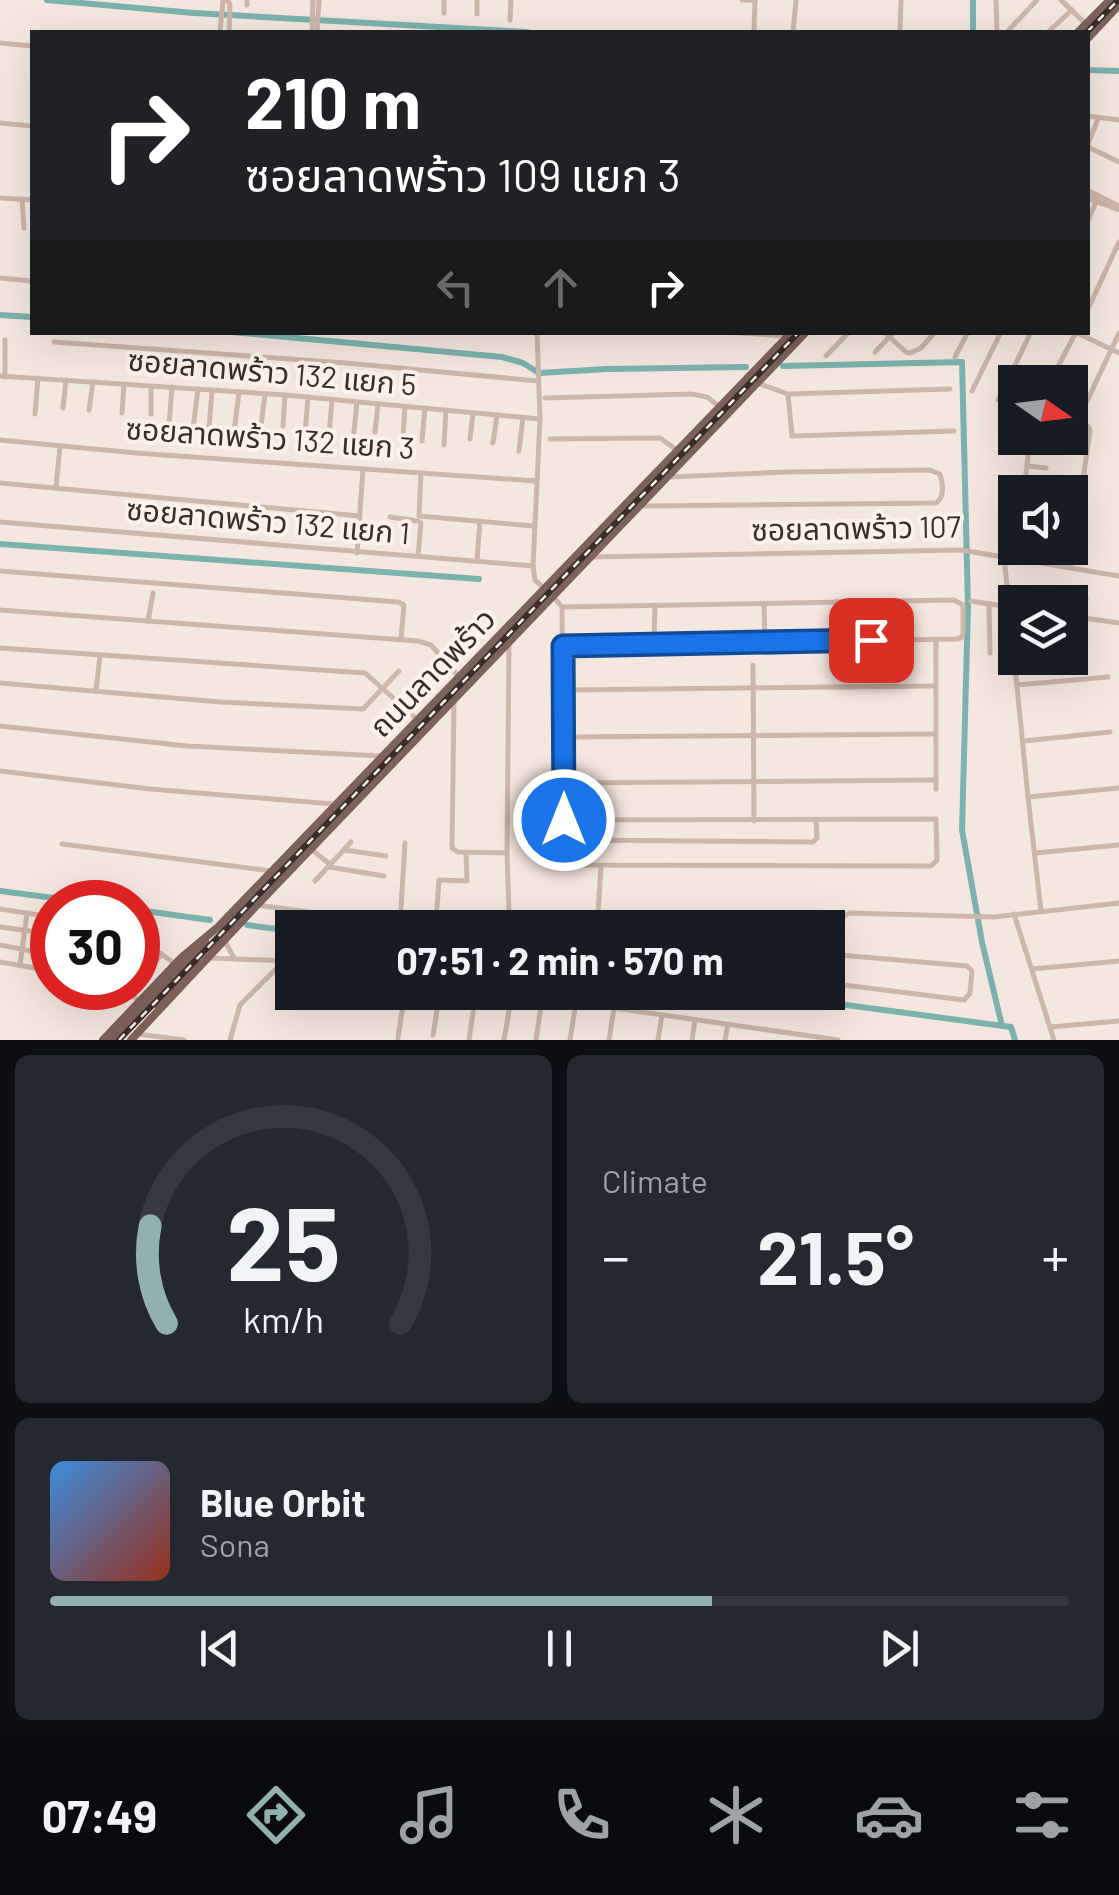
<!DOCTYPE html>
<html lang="en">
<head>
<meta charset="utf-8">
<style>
  :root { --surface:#171b24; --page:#242831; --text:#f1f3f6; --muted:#9ea1a6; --line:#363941; --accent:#92b0b0 }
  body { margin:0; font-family:Barlow,"Noto Sans Thai",sans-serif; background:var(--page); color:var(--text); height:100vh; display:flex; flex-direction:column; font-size:38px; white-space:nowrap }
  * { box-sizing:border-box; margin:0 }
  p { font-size:32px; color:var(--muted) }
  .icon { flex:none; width:55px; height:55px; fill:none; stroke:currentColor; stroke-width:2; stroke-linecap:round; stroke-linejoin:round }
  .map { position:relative; height:1040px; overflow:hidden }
  .side { display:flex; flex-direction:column; gap:15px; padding:15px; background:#0d0f14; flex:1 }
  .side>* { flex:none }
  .banner { position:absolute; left:30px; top:30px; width:1060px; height:305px; border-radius:0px; box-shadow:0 10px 40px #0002; background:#202124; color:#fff; overflow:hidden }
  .needle { width:65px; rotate:104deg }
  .buttons { position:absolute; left:998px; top:365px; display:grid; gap:20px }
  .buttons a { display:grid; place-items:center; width:90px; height:90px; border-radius:0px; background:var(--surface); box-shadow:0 10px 40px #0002; font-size:50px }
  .speed { position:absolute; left:30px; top:880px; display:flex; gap:20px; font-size:50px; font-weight:700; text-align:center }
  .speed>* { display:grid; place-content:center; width:130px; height:130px; border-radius:50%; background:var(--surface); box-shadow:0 10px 40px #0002; line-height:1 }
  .speed .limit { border:15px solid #d22; background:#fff; color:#111 }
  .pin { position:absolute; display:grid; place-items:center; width:85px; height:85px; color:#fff; margin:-42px; border-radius:20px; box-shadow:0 5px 15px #0006 }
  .me { position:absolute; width:110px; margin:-55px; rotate:0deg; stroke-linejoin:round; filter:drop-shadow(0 0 8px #0008) }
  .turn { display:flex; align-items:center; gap:35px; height:210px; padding:0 50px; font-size:45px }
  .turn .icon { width:130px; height:130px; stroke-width:2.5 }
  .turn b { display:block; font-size:70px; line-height:85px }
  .lanes { display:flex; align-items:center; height:95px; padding:0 50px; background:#0003; justify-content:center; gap:50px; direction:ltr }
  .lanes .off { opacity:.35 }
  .big { font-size:75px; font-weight:700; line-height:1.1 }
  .side .widget { flex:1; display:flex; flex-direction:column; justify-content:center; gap:15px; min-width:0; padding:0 35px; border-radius:15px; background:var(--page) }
  .side .dial { align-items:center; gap:0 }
  .dial svg { height:260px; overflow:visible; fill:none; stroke:var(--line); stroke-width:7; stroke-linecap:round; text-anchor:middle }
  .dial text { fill:var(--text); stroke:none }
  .song { display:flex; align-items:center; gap:30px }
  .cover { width:120px; height:120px; border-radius:15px; background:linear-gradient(135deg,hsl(210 70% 55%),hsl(10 70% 35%)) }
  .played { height:10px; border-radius:5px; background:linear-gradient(90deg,var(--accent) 65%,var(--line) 65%) }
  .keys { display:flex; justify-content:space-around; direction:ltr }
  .heat { display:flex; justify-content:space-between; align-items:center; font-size:55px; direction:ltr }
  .side .tiles { flex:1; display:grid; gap:15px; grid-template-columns:1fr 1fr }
  .widget:last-child { grid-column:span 2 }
  .trip { position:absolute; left:275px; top:910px; width:570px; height:100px; border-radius:0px; background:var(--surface); box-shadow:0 10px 40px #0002; font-weight:700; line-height:100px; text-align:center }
  .tabs { display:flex; height:160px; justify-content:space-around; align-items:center; background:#090b0e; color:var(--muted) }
  .tabs .icon { width:70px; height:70px }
  .tabs .active { color:var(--accent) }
  .tabs b { font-size:45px; color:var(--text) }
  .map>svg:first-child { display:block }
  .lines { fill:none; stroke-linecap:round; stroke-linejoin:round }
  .canal { stroke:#7cb2ae; stroke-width:6 }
  .minor { stroke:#cdb6aa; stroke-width:5 }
  .tertiary { stroke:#cdb6aa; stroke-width:6 }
  .primary { stroke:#7c625a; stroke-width:8 }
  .rail-casing { stroke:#3a2d2a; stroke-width:6 }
  .rail { stroke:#fbf2eb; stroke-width:2.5; stroke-dasharray:8; stroke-linecap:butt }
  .route-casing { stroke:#114b97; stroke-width:25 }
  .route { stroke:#1a73e8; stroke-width:18 }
  .labels { text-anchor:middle; stroke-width:8; stroke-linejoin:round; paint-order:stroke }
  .street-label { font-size:30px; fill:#3a2d2a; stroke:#fbf2eb }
</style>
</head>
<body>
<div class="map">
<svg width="1119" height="1040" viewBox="0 0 1119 1040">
  <rect width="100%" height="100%" fill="#f4e7df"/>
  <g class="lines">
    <g class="canal">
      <path d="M47,0l147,13 333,19"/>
      <path d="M973,32v-32"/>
      <path d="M1088,70l31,1"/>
      <path d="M0,315l32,2"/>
      <path d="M232,332l270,25 21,6 16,10 68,-4 139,-2"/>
      <path d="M783,366l179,-4 6,244 -6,224 20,112 20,84"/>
      <path d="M0,544l479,35"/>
      <path d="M0,891l85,11"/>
      <path d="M138,910l72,10"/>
      <path d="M247,925l45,6"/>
      <path d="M749,992l262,35 4,13"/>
    </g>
    <g class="minor">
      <path d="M227,0l3,4 -1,28"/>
      <path d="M742,0h13"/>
      <path d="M996,0l1,32"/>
      <path d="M1061,0l25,24"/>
      <path d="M247,5v-5"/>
      <path d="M444,13v-13"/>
      <path d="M477,14v-14"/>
      <path d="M510,20l1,-20"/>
      <path d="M220,32l3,-32"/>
      <path d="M312,32l1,-32"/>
      <path d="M317,32l2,-32"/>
      <path d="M754,32l1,-32"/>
      <path d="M793,32l3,-32"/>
      <path d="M900,32l1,-32"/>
      <path d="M1007,32l30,-32"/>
      <path d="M1048,32l24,-22"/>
      <path d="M0,43l32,3"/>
      <path d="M1088,116l31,4"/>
      <path d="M0,123l32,3"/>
      <path d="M1088,144l10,-25"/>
      <path d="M1088,147l31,15"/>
      <path d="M0,198l32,2"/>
      <path d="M22,199l2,29"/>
      <path d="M1088,221l8,-19"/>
      <path d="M0,278l32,3"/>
      <path d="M1088,309l31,-67"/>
      <path d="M537,332l3,87 -7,147 2,14 10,9"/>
      <path d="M725,332l62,4"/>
      <path d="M884,332l22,20 4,1 11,-5 14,-16"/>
      <path d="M1075,332l44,21"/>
      <path d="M54,342l292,21 192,18"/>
      <path d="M875,352l19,-20"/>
      <path d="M826,356l23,-24"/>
      <path d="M955,357l13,-25"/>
      <path d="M0,376l285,19 255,24"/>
      <path d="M5,377v-37"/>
      <path d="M1050,382l26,-50"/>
      <path d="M757,383l31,11 162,-5"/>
      <path d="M972,391l29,-59"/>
      <path d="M788,394l4,42 162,-5"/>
      <path d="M545,398l147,-4 15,3 13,10"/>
      <path d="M998,400l33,-68"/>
      <path d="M63,408l3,-28"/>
      <path d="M89,410l4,-28"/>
      <path d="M122,413l2,-29"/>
      <path d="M35,414l3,-36"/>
      <path d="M151,414v-27"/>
      <path d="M1081,414l38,-81"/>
      <path d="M169,425l3,-38"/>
      <path d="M261,426l4,-32"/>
      <path d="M283,426l2,-31"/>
      <path d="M209,428l3,-38"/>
      <path d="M193,429l5,-40"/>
      <path d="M234,432l5,-40"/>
      <path d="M354,432l3,-30"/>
      <path d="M375,432l3,-28"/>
      <path d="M305,434l3,-37"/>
      <path d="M329,435l3,-35"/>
      <path d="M403,436l2,-29"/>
      <path d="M470,439l3,-26"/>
      <path d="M550,439l110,-1 18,13"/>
      <path d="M0,440l136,13 400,28"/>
      <path d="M422,441l3,-33"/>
      <path d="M493,443l4,-28"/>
      <path d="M444,445l2,-35"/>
      <path d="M519,451l4,-34"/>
      <path d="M1027,466l19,2"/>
      <path d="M421,473l-2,43 114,10"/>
      <path d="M0,483l360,33"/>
      <path d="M56,487l4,-41"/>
      <path d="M1024,492l6,-54"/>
      <path d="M640,506l296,-3c9,-6 7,-19 4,-29l-10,-4 -143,2 -119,5"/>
      <path d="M390,517l28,4 3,2 -3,33"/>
      <path d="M0,522l533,44"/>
      <path d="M357,553l6,-84"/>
      <path d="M1004,556l24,241 13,114"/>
      <path d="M592,557l369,-7 158,26"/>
      <path d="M1018,559l1,-11"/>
      <path d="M477,561l3,-40"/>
      <path d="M1071,567l19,-137 -2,-4 -9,-2"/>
      <path d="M0,571l398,31 6,3 -3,34"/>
      <path d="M553,596l9,11 2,233 2,25 365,1 6,-6 -1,-41 -372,1"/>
      <path d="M837,601l1,40"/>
      <path d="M971,601l44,7"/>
      <path d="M764,604l1,37"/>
      <path d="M989,604l1,49"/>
      <path d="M562,607l392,-7 9,5v29l-2,4 -5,1 -392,7"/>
      <path d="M0,610l418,31 13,4 29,33"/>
      <path d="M1070,616l49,7"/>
      <path d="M1083,618l3,-20"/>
      <path d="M148,621l5,-28"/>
      <path d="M936,639v150"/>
      <path d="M509,643l-2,210 2,60 206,15"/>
      <path d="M654,643l1,-38"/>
      <path d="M0,648l365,25 53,47"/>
      <path d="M753,665l1,156"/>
      <path d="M1016,668l27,-5"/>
      <path d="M0,683l220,19 143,7 36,-38"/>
      <path d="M1017,685l91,-8"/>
      <path d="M564,690l371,-4"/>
      <path d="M96,691l4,-36"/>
      <path d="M454,702l-2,146 6,4 49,1"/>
      <path d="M0,726l187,20 194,10"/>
      <path d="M564,737l371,-3"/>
      <path d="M1024,741l86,-9"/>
      <path d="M0,771l150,18 184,15"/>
      <path d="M564,783l372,-3"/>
      <path d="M1028,797l91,-9"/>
      <path d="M564,840l249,2 4,-4 -1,-17"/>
      <path d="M62,844l209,27"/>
      <path d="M311,849l20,16"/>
      <path d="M345,850l41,6"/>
      <path d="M1035,853l84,-8"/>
      <path d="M329,867l55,9"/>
      <path d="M315,881l36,-39"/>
      <path d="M257,905l171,23"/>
      <path d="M437,908l2,-28 28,1 -1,-29"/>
      <path d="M0,909l52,8"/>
      <path d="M598,913l3,-47"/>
      <path d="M1014,914l40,126"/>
      <path d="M400,924l5,-81"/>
      <path d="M0,927l52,7"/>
      <path d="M825,928l24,-15 145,4 125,-14"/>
      <path d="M225,941l9,17"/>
      <path d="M138,944l13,3 23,16"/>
      <path d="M0,945l52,10"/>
      <path d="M828,954l139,12 5,5 -2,22 -6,7 -136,-17"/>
      <path d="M209,958l83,3"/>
      <path d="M0,962l52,9"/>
      <path d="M20,965l7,-52"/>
      <path d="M1032,969l87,-8"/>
      <path d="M138,981l24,-27"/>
      <path d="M124,988l15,13"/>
      <path d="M502,992l336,48"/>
      <path d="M1050,1027l69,-6"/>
      <path d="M137,1034l47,6"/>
      <path d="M433,1035l7,-43"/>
      <path d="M398,1038l7,-46"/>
      <path d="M230,1040l10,-35 45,-45"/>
      <path d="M469,1040l7,-48"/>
      <path d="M504,1040l8,-46"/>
      <path d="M536,1040l6,-41"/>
      <path d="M570,1040l6,-37"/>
      <path d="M609,1040l5,-32"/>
      <path d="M658,1040l4,-25"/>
      <path d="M692,1040l3,-20"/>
      <path d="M725,1040l3,-16"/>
    </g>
    <g class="tertiary">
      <path d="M1088,191l31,16"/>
      <path d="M1088,198l30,11"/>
    </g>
    <g class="primary">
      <path d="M1078,32l32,-32"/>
      <path d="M1088,38l31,-33"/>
      <path d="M158,1005l38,-40"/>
      <path d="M103,1040l79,-83 36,-30 574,-595"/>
      <path d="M111,1040l94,-99"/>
      <path d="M131,1040l126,-135 549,-573"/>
    </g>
    <defs>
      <g id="rail">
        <path d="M1087,32l31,-32"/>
        <path d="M119,1040l680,-708"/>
      </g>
    </defs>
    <use href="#rail" class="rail-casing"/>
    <use href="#rail" class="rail"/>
  </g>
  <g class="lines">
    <defs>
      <path id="route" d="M564,820l-1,-174 308,-6"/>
    </defs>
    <use href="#route" class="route-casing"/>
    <use href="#route" class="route"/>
  </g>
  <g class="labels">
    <g class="street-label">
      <text transform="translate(272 373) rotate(5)" y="10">ซอยลาดพร้าว 132 แยก 5</text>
      <text transform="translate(270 439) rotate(4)" y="10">ซอยลาดพร้าว 132 แยก 3</text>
      <text transform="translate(268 522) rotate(5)" y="10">ซอยลาดพร้าว 132 แยก 1</text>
      <text transform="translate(856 529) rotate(-1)" y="10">ซอยลาดพร้าว 107</text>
      <text transform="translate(433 673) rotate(-46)" y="10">ถนนลาดพร้าว</text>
    </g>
  </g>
</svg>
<div class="buttons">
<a><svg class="needle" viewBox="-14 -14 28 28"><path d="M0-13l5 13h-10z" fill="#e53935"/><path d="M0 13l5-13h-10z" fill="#9ea1a6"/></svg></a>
<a><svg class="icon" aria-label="sound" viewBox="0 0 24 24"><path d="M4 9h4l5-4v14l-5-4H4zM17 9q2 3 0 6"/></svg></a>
<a><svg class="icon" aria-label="layers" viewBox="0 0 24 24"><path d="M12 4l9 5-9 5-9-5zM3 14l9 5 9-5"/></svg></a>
</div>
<div class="speed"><div class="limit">30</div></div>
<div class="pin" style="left:871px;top:640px;background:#d93025"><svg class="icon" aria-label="arrive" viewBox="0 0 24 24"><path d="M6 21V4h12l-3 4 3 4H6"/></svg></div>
<svg class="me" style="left:564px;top:820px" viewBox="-20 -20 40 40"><circle r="17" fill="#1a73e8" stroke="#fff" stroke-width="3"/><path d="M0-11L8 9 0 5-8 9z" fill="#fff"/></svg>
<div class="trip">07:51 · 2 min · 570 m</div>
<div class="banner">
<div class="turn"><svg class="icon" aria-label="right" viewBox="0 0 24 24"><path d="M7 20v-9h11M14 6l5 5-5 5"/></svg><div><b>210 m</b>ซอยลาดพร้าว 109 แยก 3</div></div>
<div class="lanes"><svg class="icon off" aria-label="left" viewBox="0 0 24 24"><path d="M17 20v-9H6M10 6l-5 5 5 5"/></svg><svg class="icon off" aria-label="ahead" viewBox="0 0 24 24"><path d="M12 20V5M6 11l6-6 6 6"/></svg><svg class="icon" aria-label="right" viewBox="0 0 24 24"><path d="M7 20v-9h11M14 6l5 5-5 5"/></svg></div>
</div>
</div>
<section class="side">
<div class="tiles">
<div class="widget dial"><svg viewBox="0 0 100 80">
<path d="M14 69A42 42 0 1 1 86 69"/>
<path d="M14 69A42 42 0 0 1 9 39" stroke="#92b0b0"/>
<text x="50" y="56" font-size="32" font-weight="700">25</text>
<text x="50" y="72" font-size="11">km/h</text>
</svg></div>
<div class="widget"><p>Climate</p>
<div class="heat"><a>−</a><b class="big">21.5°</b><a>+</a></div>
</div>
<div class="widget">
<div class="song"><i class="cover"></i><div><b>Blue Orbit</b><p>Sona</p></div></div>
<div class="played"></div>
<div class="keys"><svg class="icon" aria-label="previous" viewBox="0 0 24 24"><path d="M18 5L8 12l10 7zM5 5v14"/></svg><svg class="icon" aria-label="pause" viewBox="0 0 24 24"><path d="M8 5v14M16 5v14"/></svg><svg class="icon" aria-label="next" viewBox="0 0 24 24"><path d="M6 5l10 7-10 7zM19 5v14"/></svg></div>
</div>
</div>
</section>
<nav class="tabs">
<b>07:49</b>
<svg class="icon active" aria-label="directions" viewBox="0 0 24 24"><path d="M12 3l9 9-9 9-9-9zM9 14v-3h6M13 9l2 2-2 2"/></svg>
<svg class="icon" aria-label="music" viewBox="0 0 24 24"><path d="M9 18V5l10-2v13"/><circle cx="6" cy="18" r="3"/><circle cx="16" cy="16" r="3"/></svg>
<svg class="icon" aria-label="phone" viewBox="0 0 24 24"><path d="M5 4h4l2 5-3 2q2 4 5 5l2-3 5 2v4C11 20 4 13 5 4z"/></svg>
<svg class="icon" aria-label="climate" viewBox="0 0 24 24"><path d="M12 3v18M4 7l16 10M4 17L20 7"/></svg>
<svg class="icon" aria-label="car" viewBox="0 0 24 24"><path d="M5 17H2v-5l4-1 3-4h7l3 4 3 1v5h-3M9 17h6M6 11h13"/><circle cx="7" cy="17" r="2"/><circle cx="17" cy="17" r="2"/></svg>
<svg class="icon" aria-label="filters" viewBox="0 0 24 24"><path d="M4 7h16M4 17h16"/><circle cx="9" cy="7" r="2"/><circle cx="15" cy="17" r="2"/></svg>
</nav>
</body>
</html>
